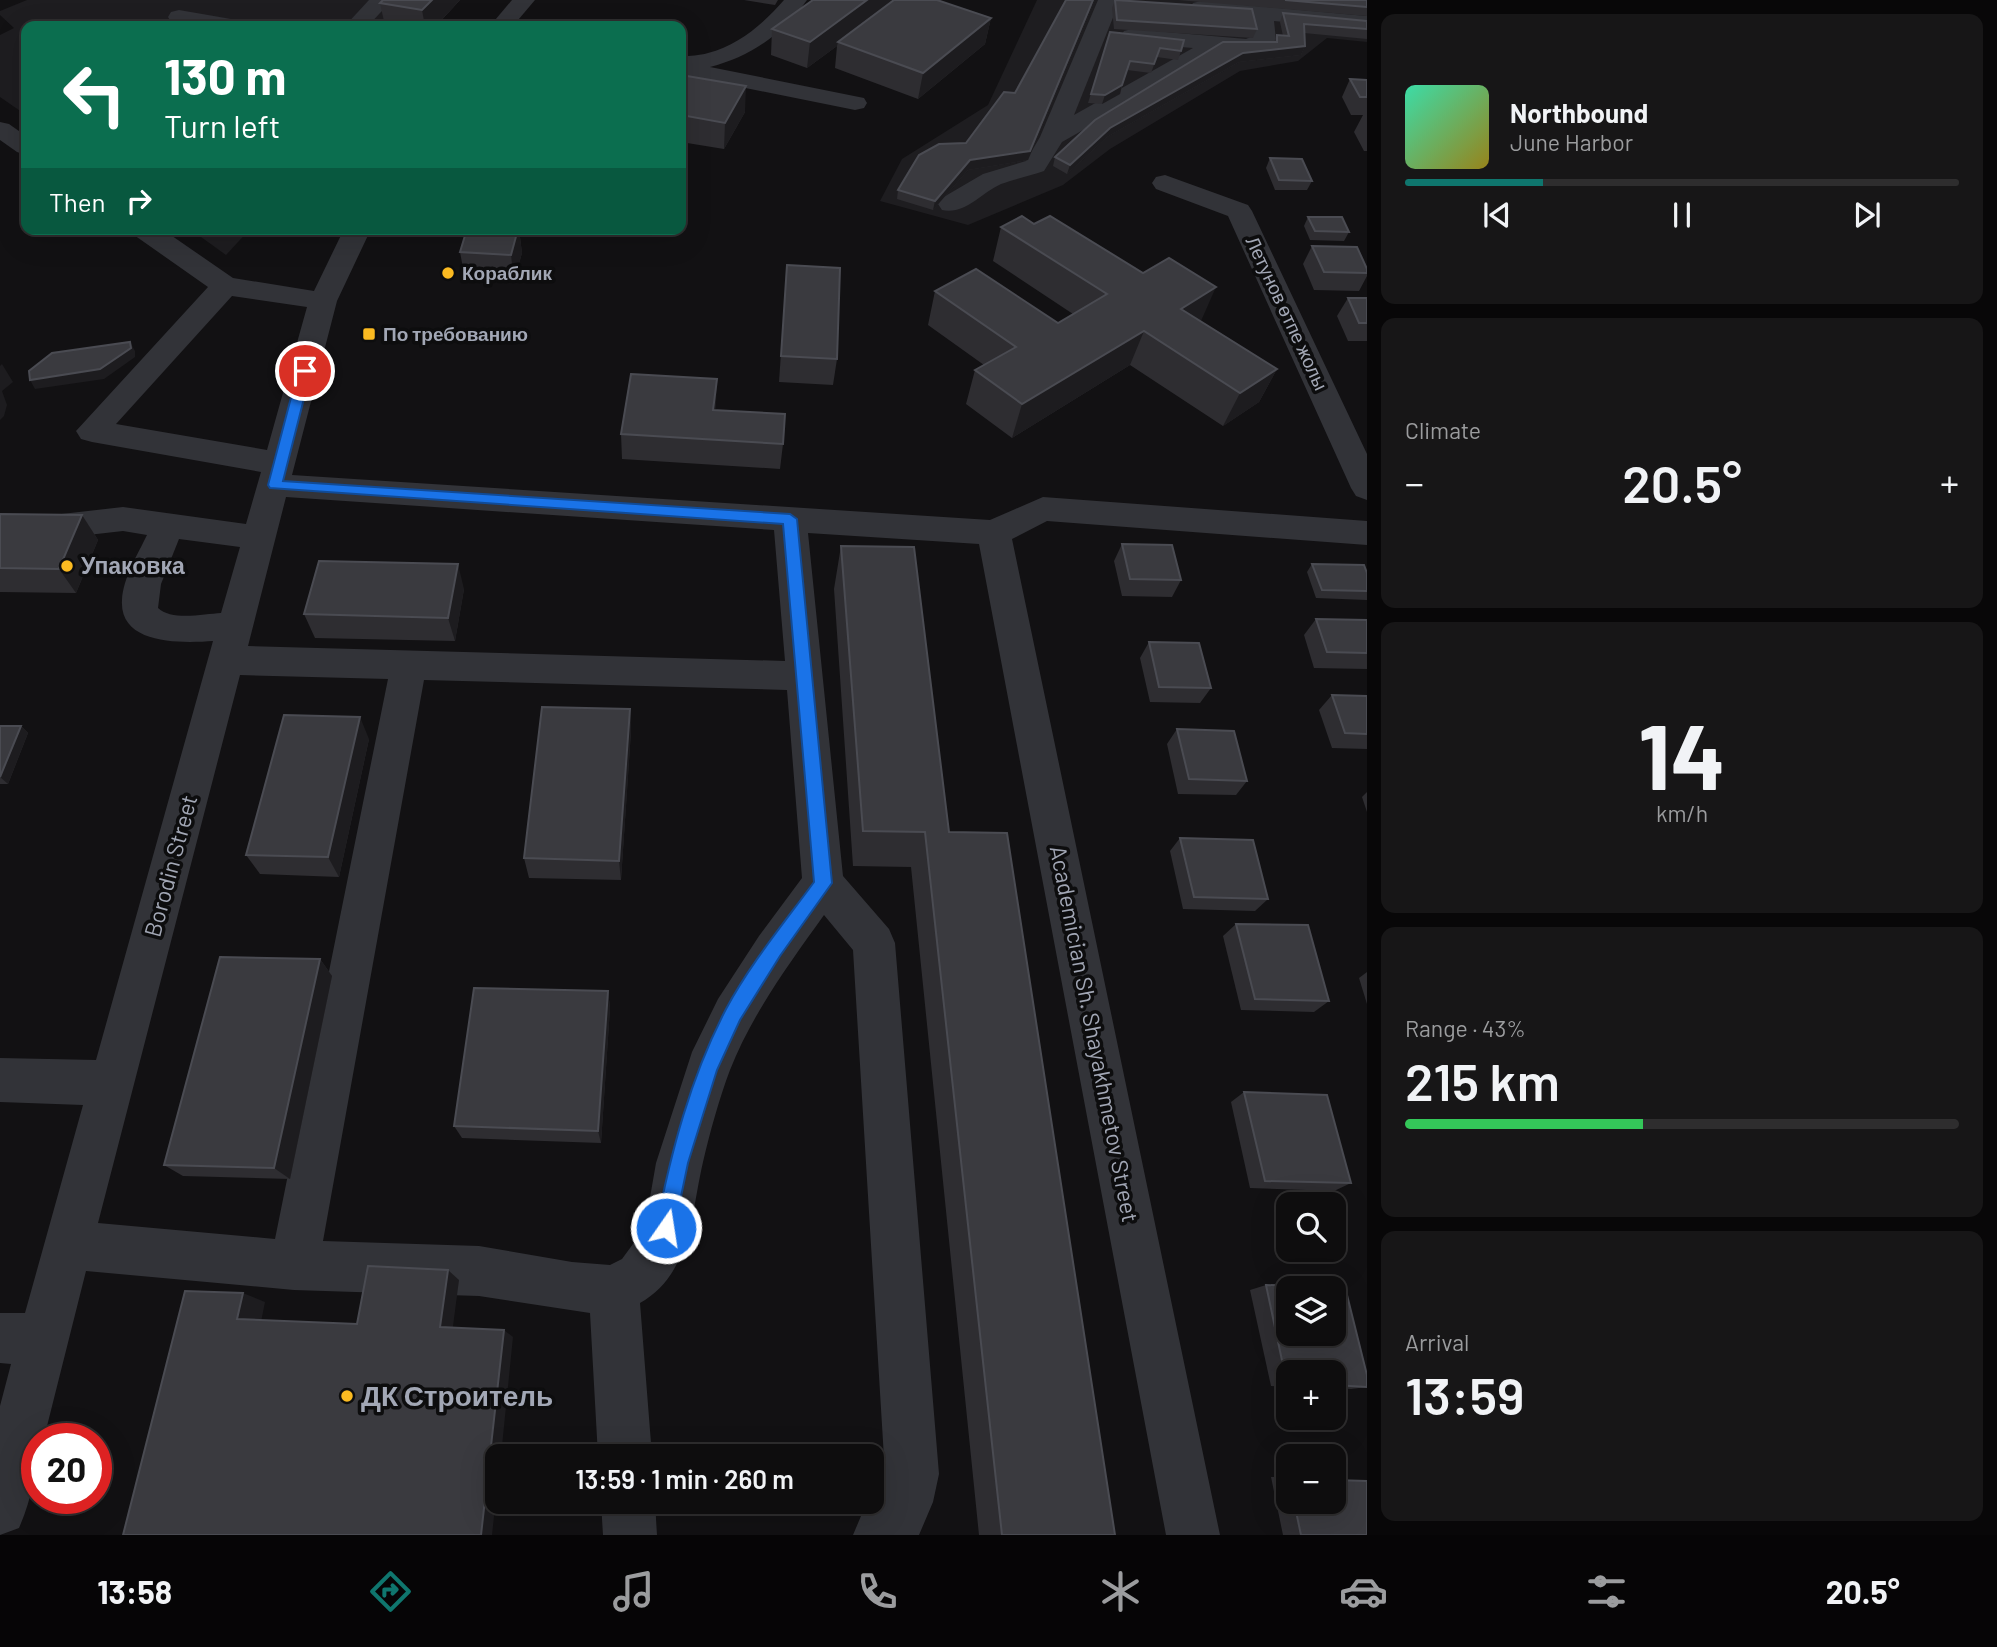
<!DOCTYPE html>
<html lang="en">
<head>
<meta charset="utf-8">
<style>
  :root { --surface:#0e0d0e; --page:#171617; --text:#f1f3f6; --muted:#9b9c9e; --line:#2e2d2e; --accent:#0f766e }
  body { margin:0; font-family:Barlow,sans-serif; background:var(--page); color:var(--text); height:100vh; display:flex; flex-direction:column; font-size:26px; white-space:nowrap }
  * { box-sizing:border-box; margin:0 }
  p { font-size:23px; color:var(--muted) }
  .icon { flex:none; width:38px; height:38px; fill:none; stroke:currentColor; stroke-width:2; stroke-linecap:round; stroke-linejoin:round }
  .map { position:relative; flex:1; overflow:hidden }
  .sheet { display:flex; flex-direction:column; gap:14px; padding:14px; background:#080708; width:630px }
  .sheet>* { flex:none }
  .banner { position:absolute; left:21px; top:21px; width:665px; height:214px; border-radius:14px; box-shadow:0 7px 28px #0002,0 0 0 2px var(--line); background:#0b6e4f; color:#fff; overflow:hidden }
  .controls { position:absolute; left:1276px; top:1192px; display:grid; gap:14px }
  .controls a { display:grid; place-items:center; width:70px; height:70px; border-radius:14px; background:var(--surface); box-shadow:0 7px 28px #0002,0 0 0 2px var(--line); font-size:35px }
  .speed { position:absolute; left:21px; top:1423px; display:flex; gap:14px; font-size:35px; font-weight:700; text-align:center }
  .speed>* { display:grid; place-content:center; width:91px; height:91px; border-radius:50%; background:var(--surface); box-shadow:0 7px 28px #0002,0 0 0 2px var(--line); line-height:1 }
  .speed .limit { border:10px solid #d22; background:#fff; color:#111 }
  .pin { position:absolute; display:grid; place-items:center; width:60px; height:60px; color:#fff; margin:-30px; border:4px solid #fff; border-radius:50%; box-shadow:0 2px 7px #0007 }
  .me { position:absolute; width:77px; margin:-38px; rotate:13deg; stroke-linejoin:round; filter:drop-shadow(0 0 5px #0008) }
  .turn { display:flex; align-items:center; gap:24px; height:147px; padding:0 28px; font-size:32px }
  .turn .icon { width:91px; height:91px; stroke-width:2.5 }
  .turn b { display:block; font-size:49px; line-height:60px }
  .then { display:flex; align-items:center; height:66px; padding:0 28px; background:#0003; gap:14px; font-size:26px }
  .big { font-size:52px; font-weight:600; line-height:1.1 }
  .sheet .tile { flex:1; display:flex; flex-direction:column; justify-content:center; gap:10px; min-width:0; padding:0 24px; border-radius:14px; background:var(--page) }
  .sheet .dial { align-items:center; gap:0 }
  .dial b { font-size:91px; line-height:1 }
  .song { display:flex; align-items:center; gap:21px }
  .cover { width:84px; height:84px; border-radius:10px; background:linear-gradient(135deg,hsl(160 70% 55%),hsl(50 70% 35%)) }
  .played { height:7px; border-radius:4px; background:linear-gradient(90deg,var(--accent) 25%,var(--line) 25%) }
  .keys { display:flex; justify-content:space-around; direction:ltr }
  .heat { display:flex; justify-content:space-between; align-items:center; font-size:38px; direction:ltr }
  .charge { height:10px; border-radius:5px; background:linear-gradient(90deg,#34c759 43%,var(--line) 0) }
  .trip { position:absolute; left:485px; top:1444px; width:399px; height:70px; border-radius:14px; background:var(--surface); box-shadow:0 7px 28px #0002,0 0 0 2px var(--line); font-weight:600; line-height:70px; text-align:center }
  .tab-bar { display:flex; height:112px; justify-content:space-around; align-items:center; background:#060506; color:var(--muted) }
  .tab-bar .icon { width:49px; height:49px }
  .tab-bar .active { color:var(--accent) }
  .tab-bar b { font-size:32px; color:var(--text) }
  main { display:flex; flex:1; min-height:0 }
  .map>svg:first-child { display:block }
  .built { fill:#1e1d20 }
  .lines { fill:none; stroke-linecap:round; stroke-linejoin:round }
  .minor { fill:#323338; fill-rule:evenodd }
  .wall { fill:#2e2d31 }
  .shaded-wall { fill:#1d1c1f }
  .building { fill:#3a3a3f; stroke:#4a4b52; stroke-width:2; fill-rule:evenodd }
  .route { fill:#1a73e8; stroke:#114b97; stroke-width:2 }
  .poi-dot { fill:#fbba21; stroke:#0d0d0e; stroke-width:2.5 }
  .labels { text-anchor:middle; stroke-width:7; stroke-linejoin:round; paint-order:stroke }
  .far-poi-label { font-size:19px; font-weight:bold; fill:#a2a7b5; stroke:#0d0d0e; text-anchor:start }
  .far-street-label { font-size:19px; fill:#a2a7b5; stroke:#0d0d0e }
  .poi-label { font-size:23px; font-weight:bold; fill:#a2a7b5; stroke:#0d0d0e; text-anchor:start }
  .street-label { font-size:23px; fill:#a2a7b5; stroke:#0d0d0e }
  .near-poi-label { font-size:28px; font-weight:bold; fill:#a2a7b5; stroke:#0d0d0e; text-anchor:start }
</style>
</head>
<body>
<main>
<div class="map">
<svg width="1367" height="1535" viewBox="0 0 1367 1535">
  <rect width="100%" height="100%" fill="#121113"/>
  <g class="built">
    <path d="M27,0h433l-24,26h-410v89l-26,-18v-62l14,-7 -14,-13v-4z"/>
    <path d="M1037,0h330v42l-40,-4 -29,23 -58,10 -130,78 -47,36 -95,40 -88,-24 22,-42 86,-54z"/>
    <path d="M190,229h60l-24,26z"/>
  </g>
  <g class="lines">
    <g class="minor">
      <path d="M369,0h23l-24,26h-23z"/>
      <path d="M512,0h23l-22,26h-23z"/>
      <path d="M784,0h23c-24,34 -57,57 -97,67l154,31 3,5 -3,5 -9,2 -174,-35v-18c9,-2 18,-1 27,-4 31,-8 56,-30 76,-53z"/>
      <path d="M1098,0h22l-46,115 119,-67 -61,-5 -8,-2 -3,-5 3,-5 8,-2 114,10 7,-3 -2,-17 -58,-6 -3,-5 3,-5 8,-2 166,15v14l-93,-9 2,19c-11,16 -37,12 -54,11l-160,91 -18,29c-14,5 -30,8 -43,13 -20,9 -36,31 -59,26l-4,-6 4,-6 41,-24 43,-13 14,-24z"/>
      <path d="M179,10l52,9 8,2 3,5h-49l-22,-4 -3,-5 3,-5z"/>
      <path d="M0,122l9,2 17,12v19l-9,-3 -17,-12z"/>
      <path d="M1165,175l83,30 4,6 115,243v46l-11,-4 -5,-8 -123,-272 -72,-27 -4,-6 4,-6z"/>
      <path d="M131,229h31l71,49 81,13 30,-62h27l-34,72 -45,174 698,45 53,-23 324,24v24l-320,-24 -35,18 208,996h-54l-187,-991 -171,-11 35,343 46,53 6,14 44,531 -6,28 -14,33h-66l8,-19 20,-20 4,-22 -32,-524 -29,-35c-35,49 -72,99 -94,155 -11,29 -20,62 -27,92 -12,52 -12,112 -63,141l12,153h-54l-8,-143 -111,-17 -185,-6 -208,-19 -42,167h-7c0,33 -5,60 -18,90l-19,7v-129l11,-42 -11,-1v-50h25l58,-208 -83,-3v-44l96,2 117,-419c-29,2 -94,5 -91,-41 1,-22 16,-46 25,-65l-24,-4 -123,14v-24l123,-14 123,17 15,-52 -169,-30 -11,-3 -5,-8 132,-144 -74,-52zM232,296l75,11 -40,143 -151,-26zM286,497l488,33 11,131 -537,-15zM179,539l61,8 -19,66c-17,1 -50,8 -63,-5l3,-24zM240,675l148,4 -113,560 -177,-16zM424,680l363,10 15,188 -43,58 -41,63 -26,53 -36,111 -8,46 -7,24 -19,26 -12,6 -38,-3 -93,-16 -156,-5z"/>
      <path d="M601,1502h54l2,33h-54z"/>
    </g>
  </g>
  <g class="wall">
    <path d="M383,0h77l-24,26h-51l-5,-23z"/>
    <path d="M744,0h34l-3,5z"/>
    <path d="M1066,0h29l-67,160 -60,10 -35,40 -36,-11 1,-9 68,-47 49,-50z"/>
    <path d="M1115,0l142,29 -4,9 -139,-9 -2,-21z"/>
    <path d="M1178,0h189v16z"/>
    <path d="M1283,13l84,8v18l-63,-6 1,13 -4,9 -62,7 -132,75 -40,37 -14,-8 2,-9 219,-115 3,-7 6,1 -3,-14z"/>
    <path d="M991,18l-6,26 -67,55 -83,-31 2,-22 -30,22 -36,-13 1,-26z"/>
    <path d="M1110,32l71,19 -3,9 -21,-3 -6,16 -24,-3 -7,24 -18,10 -14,-1z"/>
    <path d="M681,75l64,37 -21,37 -43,-7z"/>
    <path d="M1350,79l17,1v71h-3l-10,-19 9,-17h-12l-9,-18z"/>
    <path d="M1270,158l42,23 -5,9h-32l-9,-22z"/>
    <path d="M1308,217l41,15 -5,9 -34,-1 -6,-14z"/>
    <path d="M1001,227l200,94 76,48 -18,33 -36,24 -93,-61 -118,73 -46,-34 9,-34 9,-5 -56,-40 7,-34 123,32 15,-9 -80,-53z"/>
    <path d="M467,229h52l3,24 -8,28 -49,-2 -5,-27z"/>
    <path d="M1312,246l55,23v7l-8,15 -45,-1 -11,-26z"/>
    <path d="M787,265l50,94 -4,26 -54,-3z"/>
    <path d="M1348,298h19v43h-19l-11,-25z"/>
    <path d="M717,379l-2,31 68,34 -3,25 -158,-10 -1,-25z"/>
    <path d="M0,514l82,1 16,25 -22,53 -76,-1z"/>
    <path d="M1122,544l59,36 -9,17 -50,-1 -8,-35z"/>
    <path d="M841,546l108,286 166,703h-136l-68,-668 -58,-1 -19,-277z"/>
    <path d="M1312,564l55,9v27l-51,-2 -9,-26z"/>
    <path d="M464,589l-9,52 -140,-3 -11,-24z"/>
    <path d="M1316,619l51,1v49l-53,-1 -10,-33z"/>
    <path d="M1149,642l62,46 -11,15 -50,-1 -10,-44z"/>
    <path d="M1332,695l35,1v53l-35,-1 -13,-38z"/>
    <path d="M630,709l1,22 -10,149 -92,-2 -5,-20z"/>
    <path d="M0,726h21l7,7 -20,51h-8z"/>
    <path d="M1177,729l70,52 -11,14 -58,-1 -11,-50z"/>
    <path d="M369,739l-30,138 -79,-3 -14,-19z"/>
    <path d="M1367,792v20l-5,-15z"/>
    <path d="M1180,838l88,61 -13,12 -72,-2 -13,-58z"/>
    <path d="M1236,924l93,77 -15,11 -73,-2 -18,-74z"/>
    <path d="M320,959l12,17 -42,203 -107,-3 -19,-11z"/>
    <path d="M1367,972v32l-8,-26z"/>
    <path d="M608,991l2,17 -9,135 -139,-5 -8,-12z"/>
    <path d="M1244,1092l107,91 -17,8 -84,-3 -19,-86z"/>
    <path d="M1266,1285l101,102 -16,2 -17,-1v-16h-46v15l-17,-1 -21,-96z"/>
    <path d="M1271,1477h17v25h46l33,33h-84z"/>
  </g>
  <g class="shaded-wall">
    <path d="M432,0h28l-24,26h-11l-3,-16z"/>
    <path d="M867,0h29l-58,42 -1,4 -30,22 3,-26z"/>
    <path d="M1093,0h2l-67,160 -60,10 -35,40 2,-9z"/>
    <path d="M991,18l-6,26 -67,55 5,-26z"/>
    <path d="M1305,46l-4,9 -62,7 -132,75 -40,37 3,-9 40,-37 133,-75z"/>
    <path d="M1122,85l-2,9 -18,10 3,-9z"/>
    <path d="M746,86l-1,26 -21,37 1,-26z"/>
    <path d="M518,229h1l3,24 -8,28 -3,-26z"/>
    <path d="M1216,287l-15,34 -20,-12z"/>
    <path d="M1144,331l-14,34 -118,73 10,-34z"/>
    <path d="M130,342l5,9v6l-31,22 -69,10 -5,-9z"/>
    <path d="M2,364l11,18 -11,9 5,14 -3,11 -4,4v-54z"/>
    <path d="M1277,369l-18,33 -36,24 17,-33z"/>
    <path d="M717,379l-1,26 -4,31 1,-26z"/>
    <path d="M82,515l16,25 -22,53 -17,-24z"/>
    <path d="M458,564l6,25 -9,52 -7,-23z"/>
    <path d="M630,709l1,22 -10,149 -2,-19z"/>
    <path d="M360,717l9,22 -30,138 -11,-20z"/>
    <path d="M21,726l7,7 -20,51 -8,-7z"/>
    <path d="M320,959l12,17 -42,203 -16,-11z"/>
    <path d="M608,991l2,17 -9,135 -3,-12z"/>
    <path d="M448,1270l11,10 -7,54 -12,-7z"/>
    <path d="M243,1293l22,9 -5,25 -23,-8z"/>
    <path d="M504,1330l9,7 -12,119h-4v33l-5,46h-11z"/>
  </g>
  <g class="building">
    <path d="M383,0h49l-10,10 -42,-7z"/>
    <path d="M813,0h54l-57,42 -38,-13z"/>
    <path d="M894,0h43l54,18 -68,55 -85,-31z"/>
    <path d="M1066,0h27l-63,151 -60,9 -35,41 -37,-11 21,-35 20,-11 27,-1 38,-51 11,1z"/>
    <path d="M1115,0l137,9 5,20 -140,-9z"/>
    <path d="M1285,0h82v7z"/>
    <path d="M1283,13l84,8v8l-63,-5 1,22 -62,7 -133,75 -40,37 -15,-8 40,-37 128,-78h54v-7l12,1z"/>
    <path d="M1110,32l74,8 -3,11 -21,-3 -6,16 -24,-3 -8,24 -17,10 -14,-1z"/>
    <path d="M681,75l65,11 -21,37 -44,-8z"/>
    <path d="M1350,79l17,1v17h-7z"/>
    <path d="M1270,158l32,1 10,22 -33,-1z"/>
    <path d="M1022,216l12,8 16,-8 93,57 26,-15 47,29 -35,22 96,60 -37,24 -96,-62 -122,73 -47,-34 41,-23 -81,-56 41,-22 82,54 49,-29 -106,-67z"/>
    <path d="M1308,217h34l7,15 -34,-1z"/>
    <path d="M467,229h51l-7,26 -51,-3z"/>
    <path d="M1312,246l45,1 10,22v4l-43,-1z"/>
    <path d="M787,265l53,3 -3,91 -56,-3z"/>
    <path d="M1348,298h19v25h-8z"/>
    <path d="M130,342l1,6 -31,21 -70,11 -1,-9 23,-18z"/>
    <path d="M631,374l86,5 -4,31 72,4 -2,30 -162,-10z"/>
    <path d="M0,514l82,1 -23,54 -59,-1z"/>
    <path d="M1122,544l50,1 9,35 -51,-1z"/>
    <path d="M841,546l73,1 35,285 58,1 108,702h-113l-77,-703 -62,-1z"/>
    <path d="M319,561l139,3 -10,54 -144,-4z"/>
    <path d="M1312,564l52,1 3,8v18l-45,-1z"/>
    <path d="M1316,619l51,1v33l-40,-1z"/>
    <path d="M1149,642l50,1 12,45 -52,-1z"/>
    <path d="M1332,695l35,1v38l-22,-1z"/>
    <path d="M542,707l88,2 -11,152 -95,-3z"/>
    <path d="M284,715l76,2 -32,140 -82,-2z"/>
    <path d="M0,726h21l-21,51z"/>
    <path d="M1177,729l57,2 13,50 -58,-2z"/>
    <path d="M1180,838l73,2 15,59 -74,-2z"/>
    <path d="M1236,924l72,1 21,76 -74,-2z"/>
    <path d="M220,957l100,2 -46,209 -110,-3z"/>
    <path d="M474,988l134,3 -10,140 -144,-5z"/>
    <path d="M1244,1092l83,3 24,88 -86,-2z"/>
    <path d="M368,1266l80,4 -8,57 64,3 -23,205h-358l62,-244 58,2 -6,26 120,5z"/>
    <path d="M1266,1285l79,2 22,88v12l-33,-2v-13h-46l-1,12zM1288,1288h46v46h-46z"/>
    <path d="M1334,1480l33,1v54h-66l-7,-33h40z"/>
  </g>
  <path class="route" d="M305,367l6,4 -28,110 507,33 7,5 35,364 -52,73 -40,64 -23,50 -29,93 -15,72 -7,3 -7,-3 -3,-7c15,-76 34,-150 70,-219 24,-45 58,-86 88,-127l-31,-358 -513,-36 -2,-3 30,-114z"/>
  <g class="poi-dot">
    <circle cx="448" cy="273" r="7"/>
    <rect x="362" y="327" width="14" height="14" rx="3.5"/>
    <circle cx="67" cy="566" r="7"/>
    <circle cx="347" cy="1396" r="7"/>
  </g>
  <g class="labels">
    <g class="far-poi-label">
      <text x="462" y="280">Кораблик</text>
      <text x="383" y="341">По требованию</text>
    </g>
    <g class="far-street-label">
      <text transform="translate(1287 313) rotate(65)" y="7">Летунов өтпе жолы</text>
    </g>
    <g class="poi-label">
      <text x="81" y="574">Упаковка</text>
    </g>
    <g class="street-label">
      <text transform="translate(171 866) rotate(-75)" y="8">Borodin Street</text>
      <text transform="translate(1094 1034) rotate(79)" y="8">Academician Sh. Shayakhmetov Street</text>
    </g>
    <g class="near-poi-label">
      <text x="361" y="1406">ДК Строитель</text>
    </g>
  </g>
</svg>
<div class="controls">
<a><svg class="icon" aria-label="search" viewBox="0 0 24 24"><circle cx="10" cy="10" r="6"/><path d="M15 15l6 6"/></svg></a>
<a><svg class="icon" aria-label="layers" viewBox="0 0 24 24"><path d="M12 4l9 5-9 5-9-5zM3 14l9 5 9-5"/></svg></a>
<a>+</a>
<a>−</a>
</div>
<div class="speed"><div class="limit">20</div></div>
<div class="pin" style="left:305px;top:371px;background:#d93025"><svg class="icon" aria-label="arrive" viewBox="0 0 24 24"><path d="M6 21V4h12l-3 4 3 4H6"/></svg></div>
<svg class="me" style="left:666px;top:1228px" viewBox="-20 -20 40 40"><circle r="17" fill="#1a73e8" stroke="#fff" stroke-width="3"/><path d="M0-11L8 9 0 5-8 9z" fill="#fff"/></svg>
<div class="trip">13:59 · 1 min · 260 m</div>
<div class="banner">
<div class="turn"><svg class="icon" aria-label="left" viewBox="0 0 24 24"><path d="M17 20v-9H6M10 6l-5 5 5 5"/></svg><div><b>130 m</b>Turn left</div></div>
<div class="then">Then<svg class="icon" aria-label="right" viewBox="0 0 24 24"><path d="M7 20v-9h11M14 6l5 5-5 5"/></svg></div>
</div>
</div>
<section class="sheet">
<div class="tile">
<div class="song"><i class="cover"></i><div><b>Northbound</b><p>June Harbor</p></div></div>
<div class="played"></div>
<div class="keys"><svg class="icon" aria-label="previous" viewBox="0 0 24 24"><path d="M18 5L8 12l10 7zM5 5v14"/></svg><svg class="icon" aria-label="pause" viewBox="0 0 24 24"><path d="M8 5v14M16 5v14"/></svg><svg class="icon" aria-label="next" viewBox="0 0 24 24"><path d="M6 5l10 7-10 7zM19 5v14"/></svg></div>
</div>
<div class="tile"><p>Climate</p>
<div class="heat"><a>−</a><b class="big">20.5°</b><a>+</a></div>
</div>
<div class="tile dial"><b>14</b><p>km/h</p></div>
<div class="tile"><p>Range · 43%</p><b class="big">215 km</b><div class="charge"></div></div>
<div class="tile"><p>Arrival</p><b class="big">13:59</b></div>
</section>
</main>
<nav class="tab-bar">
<b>13:58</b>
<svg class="icon active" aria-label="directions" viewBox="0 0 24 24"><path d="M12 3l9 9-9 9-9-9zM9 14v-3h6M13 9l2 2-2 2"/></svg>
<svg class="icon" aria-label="music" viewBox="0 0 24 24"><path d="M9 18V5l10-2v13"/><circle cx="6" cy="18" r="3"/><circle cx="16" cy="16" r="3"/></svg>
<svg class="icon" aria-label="phone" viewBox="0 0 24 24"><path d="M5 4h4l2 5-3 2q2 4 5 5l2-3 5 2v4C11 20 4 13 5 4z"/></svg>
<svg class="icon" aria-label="climate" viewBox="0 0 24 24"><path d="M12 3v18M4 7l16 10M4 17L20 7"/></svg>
<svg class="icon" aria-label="car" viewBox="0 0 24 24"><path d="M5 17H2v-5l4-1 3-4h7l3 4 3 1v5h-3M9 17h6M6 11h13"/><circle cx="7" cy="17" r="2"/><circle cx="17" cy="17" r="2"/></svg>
<svg class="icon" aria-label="filters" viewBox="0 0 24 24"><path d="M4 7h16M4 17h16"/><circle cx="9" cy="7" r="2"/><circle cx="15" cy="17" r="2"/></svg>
<b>20.5°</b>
</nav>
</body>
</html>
